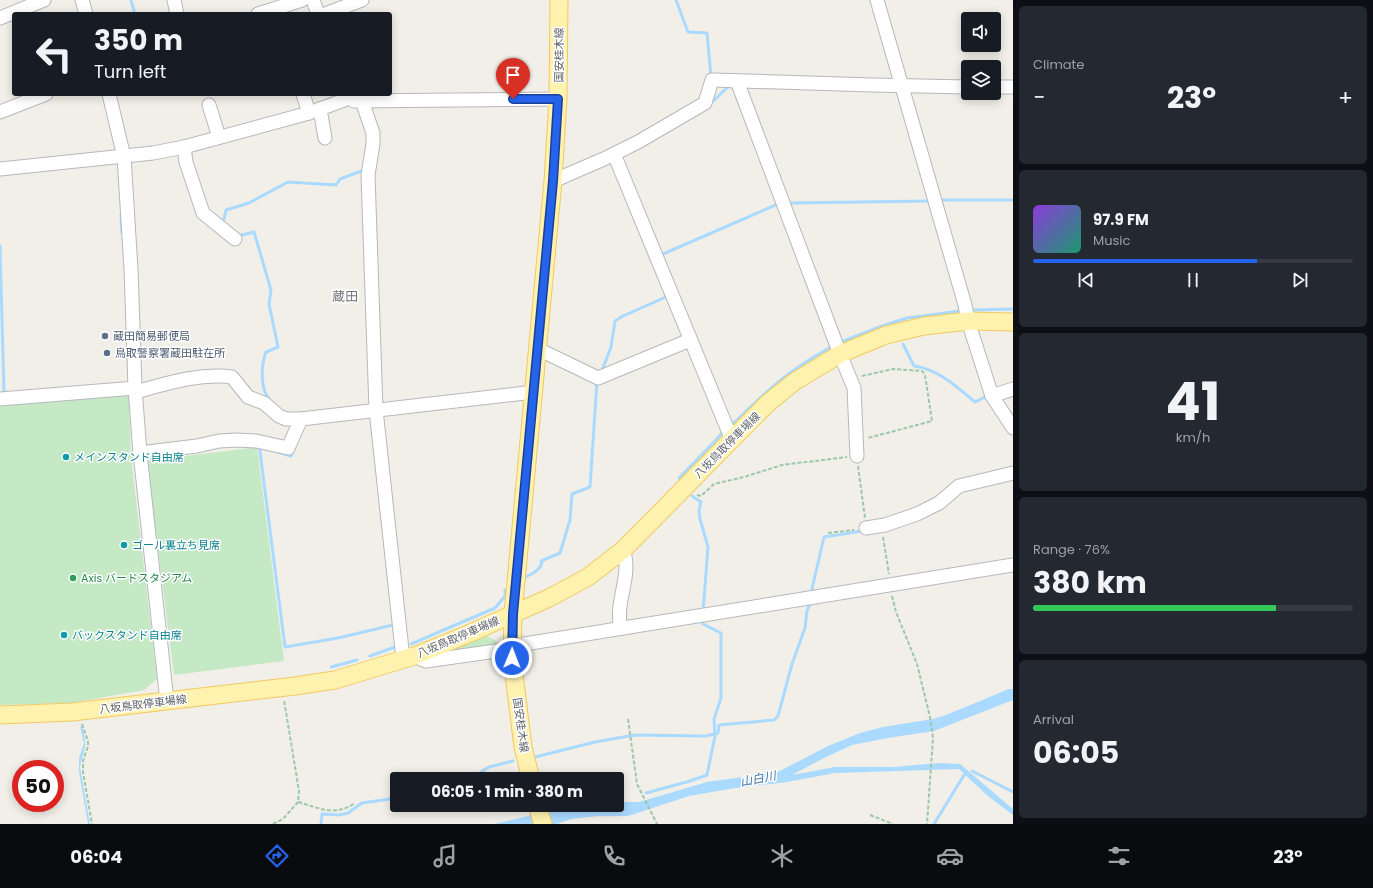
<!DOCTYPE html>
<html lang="en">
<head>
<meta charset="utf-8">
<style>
  :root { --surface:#171b24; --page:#242831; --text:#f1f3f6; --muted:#9ea1a6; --line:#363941; --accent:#2563eb }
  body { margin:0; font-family:Poppins,"Noto Sans JP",sans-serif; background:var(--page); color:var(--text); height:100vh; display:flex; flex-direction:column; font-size:15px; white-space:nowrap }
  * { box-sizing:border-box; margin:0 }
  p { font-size:13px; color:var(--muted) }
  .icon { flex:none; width:22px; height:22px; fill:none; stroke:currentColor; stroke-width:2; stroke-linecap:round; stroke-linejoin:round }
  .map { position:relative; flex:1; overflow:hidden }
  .sheet { display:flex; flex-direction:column; gap:6px; padding:6px; background:#0d0f14; width:360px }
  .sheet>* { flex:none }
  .top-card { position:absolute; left:12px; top:12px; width:380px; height:84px; border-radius:4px; box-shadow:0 2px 10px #0003; background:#171b24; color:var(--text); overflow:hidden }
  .tools { position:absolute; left:961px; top:12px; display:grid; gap:8px }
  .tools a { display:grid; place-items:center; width:40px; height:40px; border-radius:4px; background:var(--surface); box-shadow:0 2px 10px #0003; font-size:20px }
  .speed { position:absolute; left:12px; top:760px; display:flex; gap:8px; font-size:20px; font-weight:700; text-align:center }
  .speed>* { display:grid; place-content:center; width:52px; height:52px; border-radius:50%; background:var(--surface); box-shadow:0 2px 10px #0003; line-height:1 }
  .speed .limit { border:6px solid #d22; background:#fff; color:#111 }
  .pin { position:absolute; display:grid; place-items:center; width:34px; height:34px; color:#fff; margin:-41px -17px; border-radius:50% 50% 50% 0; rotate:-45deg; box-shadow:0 0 4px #0007 }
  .pin .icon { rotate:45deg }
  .me { position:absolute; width:44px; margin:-22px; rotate:1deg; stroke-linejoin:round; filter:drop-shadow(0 0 3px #0008) }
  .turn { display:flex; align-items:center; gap:14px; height:84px; padding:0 16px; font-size:18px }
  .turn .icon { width:52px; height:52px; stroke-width:2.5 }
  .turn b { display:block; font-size:28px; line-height:34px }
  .big { font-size:30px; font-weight:700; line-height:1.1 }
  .sheet .card { flex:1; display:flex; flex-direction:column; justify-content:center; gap:6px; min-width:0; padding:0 14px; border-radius:6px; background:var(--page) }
  .sheet .dial { align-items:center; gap:0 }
  .dial b { font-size:52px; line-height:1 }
  .song { display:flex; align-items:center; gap:12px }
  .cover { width:48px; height:48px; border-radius:6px; background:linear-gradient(135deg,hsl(270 70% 55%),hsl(160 70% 35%)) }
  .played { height:4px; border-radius:2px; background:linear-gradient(90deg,var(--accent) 70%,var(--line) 70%) }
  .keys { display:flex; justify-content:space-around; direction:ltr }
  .heat { display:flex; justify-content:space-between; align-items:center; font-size:22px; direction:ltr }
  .charge { height:6px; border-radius:3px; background:linear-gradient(90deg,#34c759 76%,var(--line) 0) }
  .trip { position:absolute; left:390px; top:772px; width:234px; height:40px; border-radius:4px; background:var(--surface); box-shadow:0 2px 10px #0003; font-weight:700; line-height:40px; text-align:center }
  .tabs { display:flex; height:64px; justify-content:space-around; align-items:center; background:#090b0e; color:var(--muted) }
  .tabs .icon { width:28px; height:28px }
  .tabs .selected { color:var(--accent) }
  .tabs b { font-size:18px; color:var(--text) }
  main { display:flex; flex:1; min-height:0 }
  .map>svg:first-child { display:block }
  .green { fill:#c5e8c5 }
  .water { fill:#aadaff }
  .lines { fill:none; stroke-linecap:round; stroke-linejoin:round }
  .stream { stroke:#aadaff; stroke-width:3 }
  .minor-casing { stroke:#b5b8bc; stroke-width:15 }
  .major-casing { stroke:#f2c960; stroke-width:19 }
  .path { stroke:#9cc7a9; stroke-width:2; stroke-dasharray:4 2; stroke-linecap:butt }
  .minor { stroke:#fff; stroke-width:13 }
  .major { stroke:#fff2af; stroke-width:17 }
  .route-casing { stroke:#184099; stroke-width:10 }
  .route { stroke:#2563eb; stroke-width:7 }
  .service-dot { fill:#5c6f8a; stroke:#fff; stroke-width:1.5 }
  .culture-dot { fill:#0f9aa8; stroke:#fff; stroke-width:1.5 }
  .leisure-dot { fill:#2e9e5b; stroke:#fff; stroke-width:1.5 }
  .labels { text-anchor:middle; stroke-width:3; stroke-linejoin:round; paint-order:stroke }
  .street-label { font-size:11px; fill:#5f6368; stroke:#fff }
  .service-label { font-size:11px; fill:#4e5e75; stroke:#fff; text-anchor:start }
  .culture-label { font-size:11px; fill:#0d838f; stroke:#fff; text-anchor:start }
  .leisure-label { font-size:11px; fill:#27864d; stroke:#fff; text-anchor:start }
  .water-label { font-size:12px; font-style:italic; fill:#4174aa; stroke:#fff }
  .quarter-label { font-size:13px; fill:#70757a; stroke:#fff }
</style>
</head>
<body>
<main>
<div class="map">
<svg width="1013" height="824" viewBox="0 0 1013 824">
  <rect width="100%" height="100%" fill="#f1efe8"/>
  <g class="green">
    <path d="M126,394l3,2 2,61 26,222 -13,11 -72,13 -72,2v-301z"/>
    <path d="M257,447l27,214 -110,14 -27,-214z"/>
    <path d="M484,635l11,5 3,6 -41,8 -3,-7z"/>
  </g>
  <g class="water">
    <path d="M1009,689h4v11l-79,31 -46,7 -36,7 -30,14 -30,16 43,-8h58l46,-4 21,1 53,45v6l-25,-19 -29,-27 -124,4 -48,9 -52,6 -46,8 -61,20h-30l-26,3 -16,5h-62l31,-7 25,-9 32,-3h35v-3h22l68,-20 71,-10 50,-26 32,-13 23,-6 50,-8 13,-4z"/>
    <path d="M82,726c2,7 4,14 3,21 -1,7 -4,13 -5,20l10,57h-2l-9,-52v-14l5,-15 -4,-16z"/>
  </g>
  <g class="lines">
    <g class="stream">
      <path d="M131,0l4,14"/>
      <path d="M676,0l12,32 19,1 4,44"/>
      <path d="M709,105l20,-19 2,1"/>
      <path d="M939,200h74"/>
      <path d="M790,203l140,-2"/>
      <path d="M121,215l1,18"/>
      <path d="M222,222l-1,-1 3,-2 2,-9 23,-7 39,-21 48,3 4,-6 24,-9"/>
      <path d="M237,235l1,1 16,-4 17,58 -2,14 9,43 -12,5c-5,13 -6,36 3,47"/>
      <path d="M0,246l4,147"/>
      <path d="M663,254l115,-50"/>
      <path d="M973,310l40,-1"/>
      <path d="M841,342l41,-16 25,-8 53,-7"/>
      <path d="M903,344l11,22c24,3 43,21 61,36l10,-5 2,2"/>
      <path d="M601,373l10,-26 4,-26 8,-5 43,-19"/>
      <path d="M731,424l4,-2c16,-16 33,-32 51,-46 14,-11 29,-20 45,-29"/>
      <path d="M261,447l-1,-1v6l25,195 53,-9 55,-13"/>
      <path d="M278,452l13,4 3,-7"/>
      <path d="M679,478l37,-38 6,-7"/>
      <path d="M692,496l9,6 -2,8 1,9 8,28 -5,65"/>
      <path d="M525,577c7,-3 14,-6 17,-14l-1,-2 19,-8 10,-33 2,-26 18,-7 7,-106"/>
      <path d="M811,593l13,-56 38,-6"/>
      <path d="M411,644l84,-36 10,-12v-6"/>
      <path d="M370,656l25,-9"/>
      <path d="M331,667l26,-7"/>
      <path d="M535,757l60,-15 40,-7 71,1 12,-3 1,-8 55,-5 4,-4 14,-52 13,-36 2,-17 3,-7"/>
      <path d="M972,771l41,21"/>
      <path d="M470,779l19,-12 24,-6"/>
      <path d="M646,793l44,-12 17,-6 8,-39 -1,-17 7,-21v-65l-18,-9 -1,-5"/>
      <path d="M321,824l1,-10 17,1 9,-2 14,-10 35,-5"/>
      <path d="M934,824l30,-49"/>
    </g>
    <defs>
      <g id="minor">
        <path d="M82,0l4,14"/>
        <path d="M174,0l3,14"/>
        <path d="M313,0l5,14"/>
        <path d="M877,0l88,305 3,16 24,75 21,32"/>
        <path d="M258,14l44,-14"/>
        <path d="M325,14l37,-14"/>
        <path d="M0,18l44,-18"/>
        <path d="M737,81l103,273 14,34 3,68"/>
        <path d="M994,87h19"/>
        <path d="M109,94l15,63 7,112 4,119 5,65 27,248"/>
        <path d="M303,94l6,19"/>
        <path d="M354,101l204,-2"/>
        <path d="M362,101l11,32v11l-5,31 8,235 27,249"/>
        <path d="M209,105l10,32"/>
        <path d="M320,109l5,29"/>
        <path d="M0,112l46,-18"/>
        <path d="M184,147l2,15 17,51 32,26"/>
        <path d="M614,154l118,286"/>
        <path d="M0,169l153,-16 31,-6 125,-34 38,-14"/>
        <path d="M553,181l53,-23 32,-16 67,-39 7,-23 160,5 96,2"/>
        <path d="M538,349l60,29 92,-38"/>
        <path d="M136,392c32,-9 63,-19 96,-15l16,20 16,6 15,13 7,3h15"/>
        <path d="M992,396l21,-7"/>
        <path d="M0,399l135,-11"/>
        <path d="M140,453l57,-7 22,-5 18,-1 19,1 32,7 13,-29 233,-27"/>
        <path d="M866,528l19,-3 32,-11 22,-11 20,-17 54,-13"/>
        <path d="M621,628c-7,-26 12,-53 2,-78"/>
        <path d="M414,656l12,5 70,-10 16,-5 501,-81"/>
      </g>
      <g id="major">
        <path d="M0,715l72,-3 223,-26 40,-6 79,-24 54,-22 81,-36 39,-21 35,-27 144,-146 27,-22 46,-28 46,-19 38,-9 44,-5 45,1"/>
        <path d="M531,779l-8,-32 -11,-89 1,-44 40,-433 5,-82 1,-99"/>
        <path d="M537,805l6,19"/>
      </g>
    </defs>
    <use href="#minor" class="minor-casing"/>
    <use href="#major" class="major-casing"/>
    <g class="path">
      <path d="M862,376l31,-7 29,2 3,4 7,46 -64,17"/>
      <path d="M858,466l7,52"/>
      <path d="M697,495l4,1 13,-12 30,-7 38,-12 65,-8"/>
      <path d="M828,533l26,-3"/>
      <path d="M883,537l6,37"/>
      <path d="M892,596l4,16 21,52 13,53 3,21 -6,86"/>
      <path d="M628,719l9,65 20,40"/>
      <path d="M82,724l6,17v5l-5,15v11l9,52"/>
      <path d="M298,802c21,6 37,15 57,1"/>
      <path d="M870,815l23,9"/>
      <path d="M273,824l10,-5 15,-17 1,-11 -15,-91"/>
    </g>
    <use href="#minor" class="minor"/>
    <use href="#major" class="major"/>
  </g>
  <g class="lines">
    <defs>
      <path id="route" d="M512,658l1,-44 40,-433 5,-82h-45"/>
    </defs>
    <use href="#route" class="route-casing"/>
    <use href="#route" class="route"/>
  </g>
  <g class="service-dot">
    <circle cx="105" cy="336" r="4"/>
    <circle cx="107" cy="353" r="4"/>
  </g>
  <g class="culture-dot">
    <circle cx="66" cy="457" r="4"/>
    <circle cx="124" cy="545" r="4"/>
    <circle cx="64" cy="635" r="4"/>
  </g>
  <circle class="leisure-dot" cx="73" cy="578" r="4"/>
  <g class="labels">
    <g class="street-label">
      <text transform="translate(559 55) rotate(-90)" y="4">国安桂木線</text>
      <text transform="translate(727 445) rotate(-45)" y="4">八坂鳥取停車場線</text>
      <text transform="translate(458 637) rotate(-23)" y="4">八坂鳥取停車場線</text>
      <text transform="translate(143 704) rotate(-7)" y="4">八坂鳥取停車場線</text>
      <text transform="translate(521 725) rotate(82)" y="4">国安桂木線</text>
    </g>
    <g class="service-label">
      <text x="113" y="340">蔵田簡易郵便局</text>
      <text x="115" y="357">鳥取警察署蔵田駐在所</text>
    </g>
    <g class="culture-label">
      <text x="74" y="461">メインスタンド自由席</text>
      <text x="132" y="549">ゴール裏立ち見席</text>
      <text x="72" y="639">バックスタンド自由席</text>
    </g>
    <g class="leisure-label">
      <text x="81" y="582">Axis バードスタジアム</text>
    </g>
    <g class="water-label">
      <text transform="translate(758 779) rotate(-11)" y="4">山白川</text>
    </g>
    <g class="quarter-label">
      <text x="345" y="301">蔵田</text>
    </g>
  </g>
</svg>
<div class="tools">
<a><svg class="icon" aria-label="sound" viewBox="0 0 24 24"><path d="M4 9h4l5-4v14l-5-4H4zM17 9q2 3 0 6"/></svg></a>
<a><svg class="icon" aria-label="layers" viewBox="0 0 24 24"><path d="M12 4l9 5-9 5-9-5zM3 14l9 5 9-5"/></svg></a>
</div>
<div class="speed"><div class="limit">50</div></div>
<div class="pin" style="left:513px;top:99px;background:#d93025"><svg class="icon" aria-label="arrive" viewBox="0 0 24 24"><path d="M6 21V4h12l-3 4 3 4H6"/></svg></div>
<svg class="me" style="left:512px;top:658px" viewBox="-20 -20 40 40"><circle r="17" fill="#2563eb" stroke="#fff" stroke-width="3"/><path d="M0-11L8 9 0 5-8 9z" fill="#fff"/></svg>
<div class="trip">06:05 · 1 min · 380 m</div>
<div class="top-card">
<div class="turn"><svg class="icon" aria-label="left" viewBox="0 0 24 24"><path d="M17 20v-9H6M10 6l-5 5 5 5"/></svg><div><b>350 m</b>Turn left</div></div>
</div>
</div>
<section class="sheet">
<div class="card"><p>Climate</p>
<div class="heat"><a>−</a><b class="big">23°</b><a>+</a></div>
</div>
<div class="card">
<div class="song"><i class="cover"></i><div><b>97.9 FM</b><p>Music</p></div></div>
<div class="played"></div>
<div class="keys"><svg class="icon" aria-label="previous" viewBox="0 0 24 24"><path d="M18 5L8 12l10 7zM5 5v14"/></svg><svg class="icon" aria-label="pause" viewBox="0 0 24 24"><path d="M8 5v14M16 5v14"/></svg><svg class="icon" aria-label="next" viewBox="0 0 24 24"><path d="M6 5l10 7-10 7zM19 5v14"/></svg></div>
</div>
<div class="card dial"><b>41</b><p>km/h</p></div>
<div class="card"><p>Range · 76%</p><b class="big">380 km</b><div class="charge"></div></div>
<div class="card"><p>Arrival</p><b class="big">06:05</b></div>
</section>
</main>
<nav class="tabs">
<b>06:04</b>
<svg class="icon selected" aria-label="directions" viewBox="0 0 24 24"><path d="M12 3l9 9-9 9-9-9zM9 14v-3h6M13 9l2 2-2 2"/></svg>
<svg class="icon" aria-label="music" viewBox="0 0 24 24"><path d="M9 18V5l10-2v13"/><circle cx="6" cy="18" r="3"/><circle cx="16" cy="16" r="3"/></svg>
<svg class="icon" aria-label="phone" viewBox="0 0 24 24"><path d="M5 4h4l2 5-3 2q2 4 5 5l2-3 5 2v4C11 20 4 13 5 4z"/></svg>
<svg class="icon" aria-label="climate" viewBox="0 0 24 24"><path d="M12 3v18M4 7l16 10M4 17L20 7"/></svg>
<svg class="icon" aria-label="car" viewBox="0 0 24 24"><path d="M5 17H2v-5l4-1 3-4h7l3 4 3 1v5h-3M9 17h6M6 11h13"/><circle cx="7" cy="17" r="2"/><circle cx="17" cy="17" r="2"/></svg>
<svg class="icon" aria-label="filters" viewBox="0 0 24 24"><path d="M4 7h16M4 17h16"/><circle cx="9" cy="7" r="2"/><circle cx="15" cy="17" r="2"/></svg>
<b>23°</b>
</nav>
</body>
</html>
